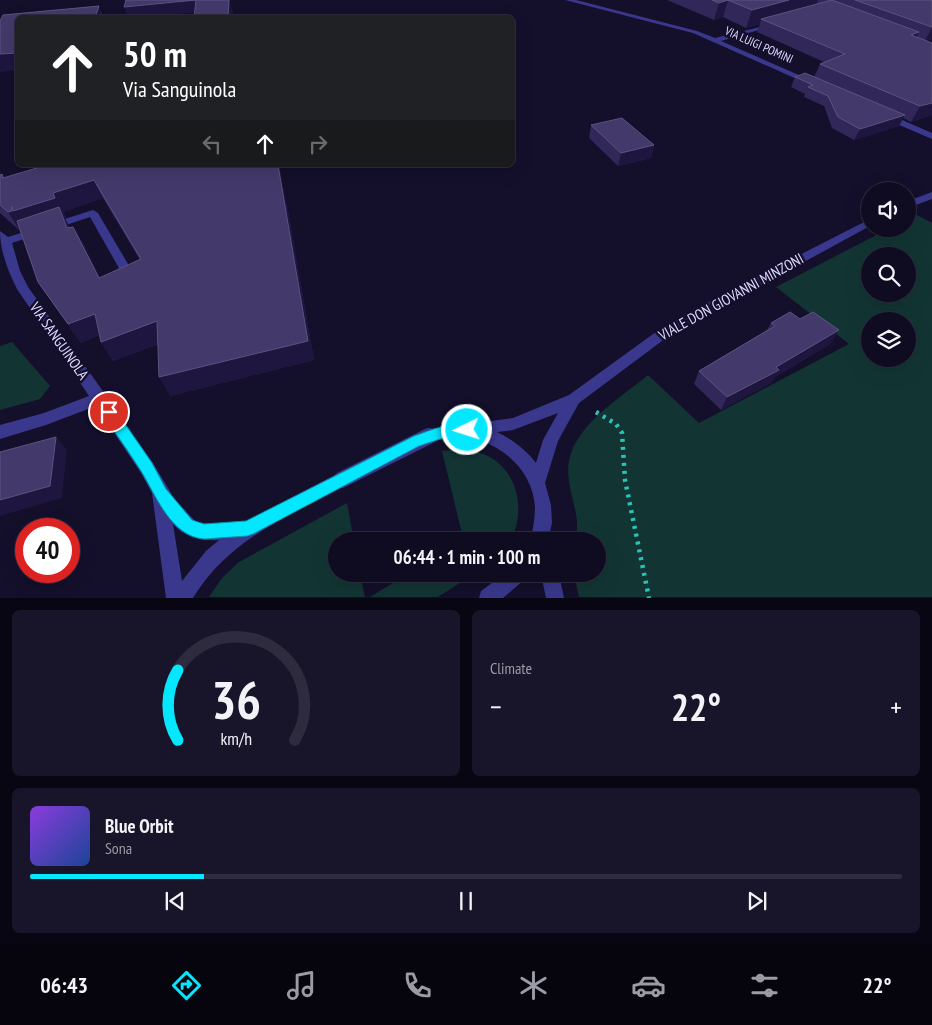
<!DOCTYPE html>
<html lang="en">
<head>
<meta charset="utf-8">
<style>
  :root { --surface:#0f0b20; --page:#181429; --text:#f1f3f6; --muted:#9b9ba5; --line:#2f2b3e; --accent:#05e7ff }
  body { margin:0; font-family:"PT Sans Narrow",sans-serif; background:var(--page); color:var(--text); height:100vh; display:flex; flex-direction:column; font-size:19px; white-space:nowrap }
  * { box-sizing:border-box; margin:0 }
  p { font-size:16px; color:var(--muted) }
  .icon { flex:none; width:28px; height:28px; fill:none; stroke:currentColor; stroke-width:2; stroke-linecap:round; stroke-linejoin:round }
  .map { position:relative; height:598px; overflow:hidden }
  .side { display:flex; flex-direction:column; gap:12px; padding:12px; background:#080612; flex:1 }
  .side>* { flex:none }
  .banner { position:absolute; left:15px; top:15px; width:500px; height:152px; border-radius:8px; box-shadow:0 5px 20px #0002,0 0 0 1px var(--line); background:#202124; color:#fff; overflow:hidden }
  .tools { position:absolute; left:861px; top:182px; display:grid; gap:10px }
  .tools a { display:grid; place-items:center; width:55px; height:55px; border-radius:50%; background:var(--surface); box-shadow:0 5px 20px #0002,0 0 0 1px var(--line); font-size:25px }
  .speed { position:absolute; left:15px; top:518px; display:flex; gap:10px; font-size:25px; font-weight:700; text-align:center }
  .speed>* { display:grid; place-content:center; width:65px; height:65px; border-radius:50%; background:var(--surface); box-shadow:0 5px 20px #0002,0 0 0 1px var(--line); line-height:1 }
  .speed .limit { border:8px solid #d22; background:#fff; color:#111 }
  .pin { position:absolute; display:grid; place-items:center; width:42px; height:42px; color:#fff; margin:-21px; border:2px solid #fff; border-radius:50%; box-shadow:0 1px 5px #0007 }
  .me { position:absolute; width:55px; margin:-28px; rotate:266deg; stroke-linejoin:round; filter:drop-shadow(0 0 4px #0008) }
  .turn { display:flex; align-items:center; gap:18px; height:105px; padding:0 25px; font-size:22px }
  .turn .icon { width:65px; height:65px; stroke-width:2.5 }
  .turn b { display:block; font-size:35px; line-height:42px }
  .lanes { display:flex; align-items:center; height:48px; padding:0 25px; background:#0003; justify-content:center; gap:25px; direction:ltr }
  .lanes .off { opacity:.35 }
  .big { font-size:38px; font-weight:700; line-height:1.1 }
  .side .card { flex:1; display:flex; flex-direction:column; justify-content:center; gap:8px; min-width:0; padding:0 18px; border-radius:8px; background:var(--page) }
  .side .dial { align-items:center; gap:0 }
  .dial svg { height:130px; overflow:visible; fill:none; stroke:var(--line); stroke-width:7; stroke-linecap:round; text-anchor:middle }
  .dial text { fill:var(--text); stroke:none }
  .song { display:flex; align-items:center; gap:15px }
  .cover { width:60px; height:60px; border-radius:8px; background:linear-gradient(135deg,hsl(270 70% 55%),hsl(220 70% 35%)) }
  .played { height:5px; border-radius:2px; background:linear-gradient(90deg,var(--accent) 20%,var(--line) 20%) }
  .keys { display:flex; justify-content:space-around; direction:ltr }
  .heat { display:flex; justify-content:space-between; align-items:center; font-size:28px; direction:ltr }
  .side .tiles { flex:1; display:grid; gap:12px; grid-template-columns:1fr 1fr }
  .card:last-child { grid-column:span 2 }
  .trip { position:absolute; left:328px; top:532px; width:278px; height:50px; border-radius:25px; background:var(--surface); box-shadow:0 5px 20px #0002,0 0 0 1px var(--line); font-weight:700; line-height:50px; text-align:center }
  .tab-bar { display:flex; height:80px; justify-content:space-around; align-items:center; background:#06040d; color:var(--muted) }
  .tab-bar .icon { width:35px; height:35px }
  .tab-bar .active { color:var(--accent) }
  .tab-bar b { font-size:22px; color:var(--text) }
  .map>svg:first-child { display:block }
  .green { fill:#123534; fill-rule:evenodd }
  .lines { fill:none; stroke-linecap:round; stroke-linejoin:round }
  .path { stroke:#29c3b9; stroke-width:4.5; stroke-dasharray:3 5; stroke-linecap:butt }
  .minor { fill:#3a388d; fill-rule:evenodd }
  .minor-bridge { stroke:#3a388d; stroke-width:16 }
  .wall { fill:#312759; fill-rule:evenodd }
  .shaded-wall { fill:#1e163f }
  .building { fill:#433a6b; stroke:#5c5382 }
  .route { fill:#05e7ff; stroke:#0396a6 }
  .labels { text-anchor:middle; stroke-width:5; stroke-linejoin:round; paint-order:stroke }
  .far-street-label { font-size:12px; fill:#ddd9ff; stroke:#140f2b }
  .street-label { font-size:15px; fill:#ddd9ff; stroke:#140f2b }
</style>
</head>
<body>
<div class="map">
<svg width="932" height="598" viewBox="0 0 932 598">
  <rect width="100%" height="100%" fill="#140f2b"/>
  <g class="green">
    <path d="M917,215l15,8v374h-353l-5,-23h22v-33h-21c6,-25 -3,-37 -6,-60 -8,-49 47,-79 79,-106l51,48 150,-79 -73,-57 112,-58h20v-9zM870,256h38v38h-38zM870,321h38v38h-38z"/>
    <path d="M12,342l38,44 -10,13 -40,11v-64z"/>
    <path d="M458,449c10,1 20,2 30,7 31,16 38,57 22,85h-51l4,-3 -21,-87z"/>
    <path d="M347,503l7,38h-18v33h24l5,23h-156l13,-19 17,-16z"/>
    <path d="M408,574h66l-36,23h-68z"/>
  </g>
  <g class="lines">
    <path class="path" d="M596,412l20,12 6,9 3,47 24,118"/>
    <g class="minor">
      <path d="M565,0h11l121,31 18,7 61,-15v2l-55,16 94,41 -7,2 -115,-51z"/>
      <path d="M886,113l46,20v6l-49,-21 -1,-2z"/>
      <path d="M932,192v7l-24,9v-7z"/>
      <path d="M93,210l5,3 40,68 -2,3h-8l-38,-67 -78,26 8,28 8,16 77,107 48,69 21,35 22,24 13,2 37,-3 89,-46 6,-2 6,2 2,5 -2,5c-58,30 -119,55 -154,113h-27l-14,-105 -11,-20 -45,-67 -50,19 -46,14v-14l44,-12 45,-17 -72,-107c-9,-18 -17,-38 -17,-58l8,6zM173,524c12,14 28,17 46,16l-13,11 -24,30z"/>
      <path d="M870,219v7l-200,109 -91,68 -21,38 -13,42 6,22 1,18 -4,18h-18c3,-11 5,-22 5,-34 -2,-33 -27,-58 -57,-67 -3,-2 -8,-4 -11,-4 -12,-1 -26,3 -38,7l-5,-2 -3,-5 3,-5 5,-2 84,-11 56,-23 91,-66 67,-37zM558,413l-15,27 -7,23c-11,-14 -23,-23 -39,-31l16,-2z"/>
      <path d="M504,574h23l-3,6 -21,18h-24l2,-7z"/>
      <path d="M541,574h18l5,24h-18z"/>
    </g>
    <path class="minor-bridge" d="M341,480l88,-44"/>
  </g>
  <g class="wall">
    <path d="M667,0h265v39l-6,2 6,2v72l-21,7 -8,-4 -4,8 -45,14 -22,-12 -8,-22 -20,-9 1,-3 -14,-7 4,-10h19l6,-13 4,-2 -67,-30 3,-8 -14,4 -23,-11 -9,3z"/>
    <path d="M591,125l63,20 -3,13 -33,8 -29,-28z"/>
    <path d="M47,165l240,40 27,155 -144,36 -12,-52 -45,17 -12,-19 -2,-7 -18,8 -43,-61 -18,-51 -20,-18v-38l2,-1 2,4zM103,198l37,62 -40,18 -16,-33 -11,-18 -3,1 -6,-11h2l-3,-5z"/>
    <path d="M800,319l39,11 -9,14 -55,33 -4,6 -50,27 -27,-26 5,-13 68,-41 4,-7z"/>
  </g>
  <g class="shaded-wall">
    <path d="M200,0l9,11 -67,7h-14l-4,-11z"/>
    <path d="M229,0l4,12 -1,6h-4z"/>
    <path d="M728,0l-5,17 -9,3 5,-17z"/>
    <path d="M789,0h29l-3,9 -54,10 -1,5 -14,4 6,-18z"/>
    <path d="M99,6l5,12h-9z"/>
    <path d="M932,27v12l-7,2z"/>
    <path d="M919,32l-7,14 -1,-11z"/>
    <path d="M18,53v17l-18,2v-18z"/>
    <path d="M932,103v12l-21,7 9,-16z"/>
    <path d="M905,115l-6,11 -45,14 6,-11z"/>
    <path d="M654,145l-3,13 -33,8 3,-13z"/>
    <path d="M278,165h1l8,40 27,155 -144,36 -11,-19z"/>
    <path d="M94,180l9,18 -40,14 3,5h-2l5,9 9,21 -58,-16 -12,-19 4,-6z"/>
    <path d="M73,227l11,18 26,52 -11,-19z"/>
    <path d="M95,314l11,18 -25,11 -13,-19z"/>
    <path d="M157,321l10,19 -54,21 -12,-19z"/>
    <path d="M839,330l-9,14 -55,33 -4,6 -50,27 6,-13z"/>
    <path d="M56,437l11,13 -5,48 -62,18v-16z"/>
  </g>
  <g class="building">
    <path d="M126,0h70l-72,7z"/>
    <path d="M196,0h33l-1,18h-34z"/>
    <path d="M712,0h77l-37,10 -24,-10 -9,3z"/>
    <path d="M832,0l87,32 -8,3 21,8v60l-12,3 -100,-42 25,-10 -84,-35z"/>
    <path d="M855,0h77v27z"/>
    <path d="M99,6l-4,12h-77v35l-18,1v-33l3,-6z"/>
    <path d="M805,73l100,42 -45,14 -22,-12 -10,-21 -20,-9 5,-2 -18,-8z"/>
    <path d="M622,118l32,27 -33,8 -30,-28z"/>
    <path d="M47,165h231l30,176 -149,36 -2,-56 -56,21 -6,-28 -27,10 -30,-42 -21,-61 42,-14 8,21 6,-1 26,51 42,-19 -47,-79 -41,13 2,5 -42,13 -1,-5v5l-4,1 -8,-7v-30l2,-1 1,4z"/>
    <path d="M790,312l10,7 13,-7 26,18 -63,37 3,3 -52,27 -28,-26 76,-45 -4,-3z"/>
    <path d="M56,437l-6,49 -50,14v-48z"/>
  </g>
  <path class="route" d="M109,407l5,1 38,55 14,26 26,31 12,4 42,-3 168,-85c17,-6 40,-16 58,-10l2,4 -2,5 -32,4 -21,7 -166,88 -6,2 -43,3c-34,-3 -48,-44 -63,-68 -12,-19 -25,-37 -37,-55l-2,-4 2,-4z"/>
  <g class="labels">
    <g class="far-street-label">
      <text transform="translate(759 45) rotate(24)" y="4">VIA LUIGI POMINI</text>
    </g>
    <g class="street-label">
      <text transform="translate(731 297) rotate(-29)" y="5">VIALE DON GIOVANNI MINZONI</text>
      <text transform="translate(59 341) rotate(55)" y="5">VIA SANGUINOLA</text>
    </g>
  </g>
</svg>
<div class="tools">
<a><svg class="icon" aria-label="sound" viewBox="0 0 24 24"><path d="M4 9h4l5-4v14l-5-4H4zM17 9q2 3 0 6"/></svg></a>
<a><svg class="icon" aria-label="search" viewBox="0 0 24 24"><circle cx="10" cy="10" r="6"/><path d="M15 15l6 6"/></svg></a>
<a><svg class="icon" aria-label="layers" viewBox="0 0 24 24"><path d="M12 4l9 5-9 5-9-5zM3 14l9 5 9-5"/></svg></a>
</div>
<div class="speed"><div class="limit">40</div></div>
<div class="pin" style="left:109px;top:412px;background:#d93025"><svg class="icon" aria-label="arrive" viewBox="0 0 24 24"><path d="M6 21V4h12l-3 4 3 4H6"/></svg></div>
<svg class="me" style="left:467px;top:430px" viewBox="-20 -20 40 40"><circle r="17" fill="#05e7ff" stroke="#fff" stroke-width="3"/><path d="M0-11L8 9 0 5-8 9z" fill="#fff"/></svg>
<div class="trip">06:44 · 1 min · 100 m</div>
<div class="banner">
<div class="turn"><svg class="icon" aria-label="ahead" viewBox="0 0 24 24"><path d="M12 20V5M6 11l6-6 6 6"/></svg><div><b>50 m</b>Via Sanguinola</div></div>
<div class="lanes"><svg class="icon off" aria-label="left" viewBox="0 0 24 24"><path d="M17 20v-9H6M10 6l-5 5 5 5"/></svg><svg class="icon" aria-label="ahead" viewBox="0 0 24 24"><path d="M12 20V5M6 11l6-6 6 6"/></svg><svg class="icon off" aria-label="right" viewBox="0 0 24 24"><path d="M7 20v-9h11M14 6l5 5-5 5"/></svg></div>
</div>
</div>
<section class="side">
<div class="tiles">
<div class="card dial"><svg viewBox="0 0 100 80">
<path d="M14 69A42 42 0 1 1 86 69"/>
<path d="M14 69A42 42 0 0 1 14 26" stroke="#05e7ff"/>
<text x="50" y="56" font-size="32" font-weight="700">36</text>
<text x="50" y="72" font-size="11">km/h</text>
</svg></div>
<div class="card"><p>Climate</p>
<div class="heat"><a>−</a><b class="big">22°</b><a>+</a></div>
</div>
<div class="card">
<div class="song"><i class="cover"></i><div><b>Blue Orbit</b><p>Sona</p></div></div>
<div class="played"></div>
<div class="keys"><svg class="icon" aria-label="previous" viewBox="0 0 24 24"><path d="M18 5L8 12l10 7zM5 5v14"/></svg><svg class="icon" aria-label="pause" viewBox="0 0 24 24"><path d="M8 5v14M16 5v14"/></svg><svg class="icon" aria-label="next" viewBox="0 0 24 24"><path d="M6 5l10 7-10 7zM19 5v14"/></svg></div>
</div>
</div>
</section>
<nav class="tab-bar">
<b>06:43</b>
<svg class="icon active" aria-label="directions" viewBox="0 0 24 24"><path d="M12 3l9 9-9 9-9-9zM9 14v-3h6M13 9l2 2-2 2"/></svg>
<svg class="icon" aria-label="music" viewBox="0 0 24 24"><path d="M9 18V5l10-2v13"/><circle cx="6" cy="18" r="3"/><circle cx="16" cy="16" r="3"/></svg>
<svg class="icon" aria-label="phone" viewBox="0 0 24 24"><path d="M5 4h4l2 5-3 2q2 4 5 5l2-3 5 2v4C11 20 4 13 5 4z"/></svg>
<svg class="icon" aria-label="climate" viewBox="0 0 24 24"><path d="M12 3v18M4 7l16 10M4 17L20 7"/></svg>
<svg class="icon" aria-label="car" viewBox="0 0 24 24"><path d="M5 17H2v-5l4-1 3-4h7l3 4 3 1v5h-3M9 17h6M6 11h13"/><circle cx="7" cy="17" r="2"/><circle cx="17" cy="17" r="2"/></svg>
<svg class="icon" aria-label="filters" viewBox="0 0 24 24"><path d="M4 7h16M4 17h16"/><circle cx="9" cy="7" r="2"/><circle cx="15" cy="17" r="2"/></svg>
<b>22°</b>
</nav>
</body>
</html>
